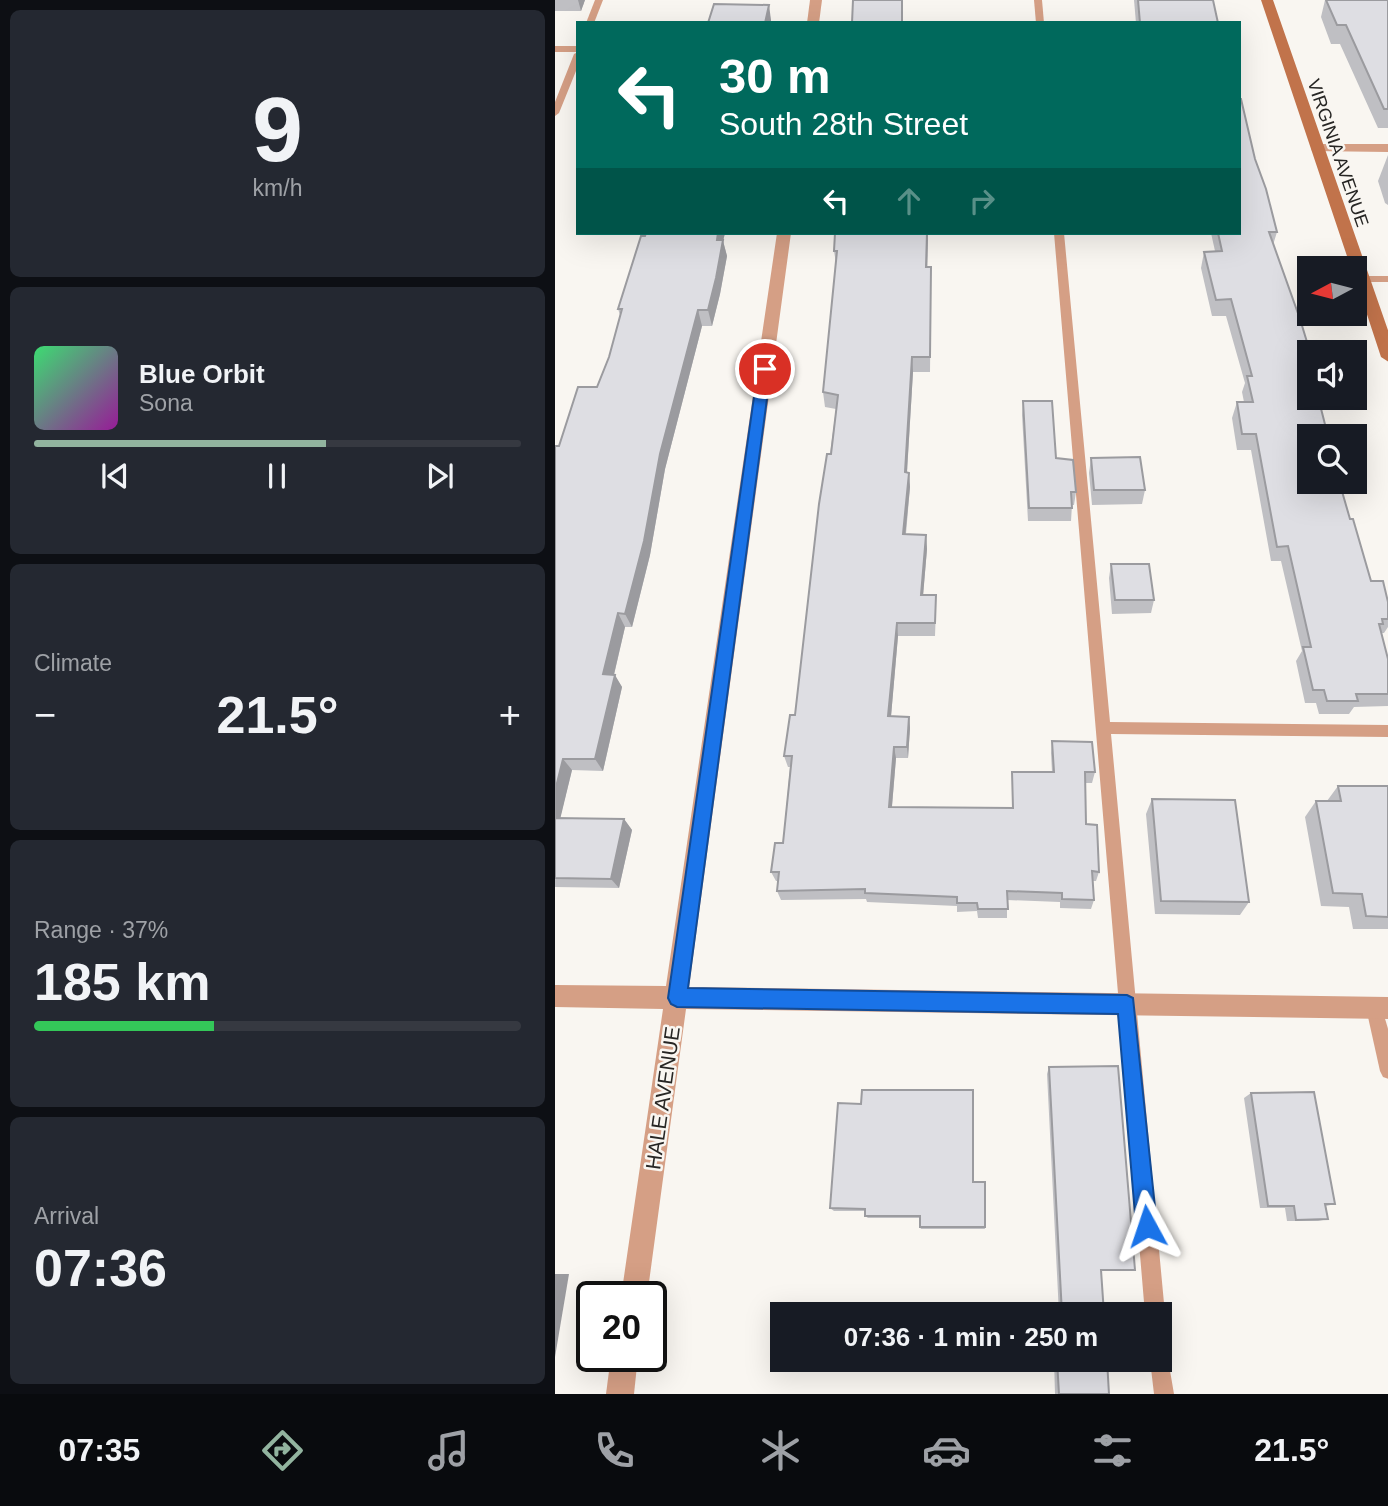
<!DOCTYPE html>
<html lang="en">
<head>
<meta charset="utf-8">
<style>
  :root { --surface:#171b24; --page:#242831; --text:#f1f3f6; --muted:#9ea1a6; --line:#363941; --accent:#92b49f }
  body { margin:0; font-family:Helvetica,sans-serif; background:var(--page); color:var(--text); height:100vh; display:flex; flex-direction:column; font-size:26px; white-space:nowrap }
  * { box-sizing:border-box; margin:0 }
  p { font-size:23px; color:var(--muted) }
  .icon { flex:none; width:38px; height:38px; fill:none; stroke:currentColor; stroke-width:2; stroke-linecap:round; stroke-linejoin:round }
  .map { position:relative; flex:1; overflow:hidden }
  .sheet { display:flex; flex-direction:column; gap:10px; padding:10px; background:#0d0f14; width:555px }
  .sheet>* { flex:none }
  .top-card { position:absolute; left:21px; top:21px; width:665px; height:214px; border-radius:0px; box-shadow:0 7px 28px #0002; background:#00695c; color:#fff; overflow:hidden }
  .needle { width:46px; rotate:263deg }
  .fabs { position:absolute; left:742px; top:256px; display:grid; gap:14px }
  .fabs a { display:grid; place-items:center; width:70px; height:70px; border-radius:0px; background:var(--surface); box-shadow:0 7px 28px #0002; font-size:35px }
  .speed { position:absolute; left:21px; top:1281px; display:flex; gap:14px; font-size:35px; font-weight:700; text-align:center }
  .speed>* { display:grid; place-content:center; width:91px; height:91px; border-radius:50%; background:var(--surface); box-shadow:0 7px 28px #0002; line-height:1 }
  .speed .limit { border:4px solid #111; border-radius:10px; background:#fff; color:#111 }
  .pin { position:absolute; display:grid; place-items:center; width:60px; height:60px; color:#fff; margin:-30px; border:4px solid #fff; border-radius:50%; box-shadow:0 2px 7px #0007 }
  .me { position:absolute; width:77px; margin:-38px; rotate:355deg; stroke-linejoin:round; filter:drop-shadow(0 0 5px #0008) }
  .turn { display:flex; align-items:center; gap:24px; height:147px; padding:0 28px; font-size:32px }
  .turn .icon { width:91px; height:91px; stroke-width:2.5 }
  .turn b { display:block; font-size:49px; line-height:60px }
  .lanes { display:flex; align-items:center; height:66px; padding:0 28px; background:#0003; justify-content:center; gap:35px; direction:ltr }
  .lanes .off { opacity:.35 }
  .big { font-size:52px; font-weight:800; line-height:1.1 }
  .sheet .tile { flex:1; display:flex; flex-direction:column; justify-content:center; gap:10px; min-width:0; padding:0 24px; border-radius:10px; background:var(--page) }
  .sheet .dial { align-items:center; gap:0 }
  .dial b { font-size:91px; line-height:1 }
  .song { display:flex; align-items:center; gap:21px }
  .cover { width:84px; height:84px; border-radius:10px; background:linear-gradient(135deg,hsl(140 70% 55%),hsl(300 70% 35%)) }
  .played { height:7px; border-radius:4px; background:linear-gradient(90deg,var(--accent) 60%,var(--line) 60%) }
  .keys { display:flex; justify-content:space-around; direction:ltr }
  .heat { display:flex; justify-content:space-between; align-items:center; font-size:38px; direction:ltr }
  .charge { height:10px; border-radius:5px; background:linear-gradient(90deg,#34c759 37%,var(--line) 0) }
  .trip { position:absolute; left:215px; top:1302px; width:402px; height:70px; border-radius:0px; background:var(--surface); box-shadow:0 7px 28px #0002; font-weight:800; line-height:70px; text-align:center }
  .dock { display:flex; height:112px; justify-content:space-around; align-items:center; background:#090b0e; color:var(--muted) }
  .dock .icon { width:49px; height:49px }
  .dock .on { color:var(--accent) }
  .dock b { font-size:32px; color:var(--text) }
  main { display:flex; flex:1; min-height:0 }
  .map>svg:first-child { display:block }
  .lines { fill:none; stroke-linecap:round; stroke-linejoin:round }
  .service { fill:#d59f85; fill-rule:evenodd }
  .minor { fill:#d59f85; fill-rule:evenodd }
  .secondary { fill:#c1734b; fill-rule:evenodd }
  .wall { fill:#bfbfc3 }
  .shaded-wall { fill:#9b9b9f }
  .building { fill:#dedee3; stroke:#9b9b9f; stroke-width:2 }
  .route { fill:#1a73e8; stroke:#114b97; stroke-width:2 }
  .labels { text-anchor:middle; stroke-width:5; stroke-linejoin:round; paint-order:stroke }
  .far-street-label { font-size:18px; fill:#272624; stroke:#f9f6f1 }
  .street-label { font-size:21px; fill:#272624; stroke:#f9f6f1 }
</style>
</head>
<body>
<main>
<section class="sheet">
<div class="tile dial"><b>9</b><p>km/h</p></div>
<div class="tile">
<div class="song"><i class="cover"></i><div><b>Blue Orbit</b><p>Sona</p></div></div>
<div class="played"></div>
<div class="keys"><svg class="icon" aria-label="previous" viewBox="0 0 24 24"><path d="M18 5L8 12l10 7zM5 5v14"/></svg><svg class="icon" aria-label="pause" viewBox="0 0 24 24"><path d="M8 5v14M16 5v14"/></svg><svg class="icon" aria-label="next" viewBox="0 0 24 24"><path d="M6 5l10 7-10 7zM19 5v14"/></svg></div>
</div>
<div class="tile"><p>Climate</p>
<div class="heat"><a>−</a><b class="big">21.5°</b><a>+</a></div>
</div>
<div class="tile"><p>Range · 37%</p><b class="big">185 km</b><div class="charge"></div></div>
<div class="tile"><p>Arrival</p><b class="big">07:36</b></div>
</section>
<div class="map">
<svg width="834" height="1394" viewBox="0 0 834 1394">
  <rect width="100%" height="100%" fill="#f9f6f1"/>
  <g class="lines">
    <g class="service">
      <path d="M40,0h8l-9,23h-8z"/>
      <path d="M479,0h8l2,23h-8z"/>
      <path d="M0,46h23v20l-19,47 -4,3v-14l19,-48 4,-2h-23z"/>
      <path d="M499,233h10l46,489 279,3v12l-278,-3 54,580 -4,7v-7h-16z"/>
      <path d="M834,276v6h-27l-5,-3 5,-3z"/>
      <path d="M819,1000l6,2 9,30v47l-6,-2 -3,-6 -14,-63 2,-6z"/>
      <path d="M606,1350l6,3 7,41h-20l-4,-34h11z"/>
    </g>
    <g class="minor">
      <path d="M255,0h12l-3,23h-12z"/>
      <path d="M762,144h72v8l-77,-1 -1,-3z"/>
      <path d="M222,233h14l-102,754 700,10v22l-703,-10 -39,288h-26l42,-288 -108,-2v-22l111,1z"/>
      <path d="M56,1356h27l-4,38h-28z"/>
    </g>
    <path class="secondary" d="M706,0h12l116,333v29l-8,-5 -26,-79v-10h-4z"/>
  </g>
  <g class="wall">
    <path d="M0,0h30l-4,11h-26z"/>
    <path d="M579,0h79l5,23h-82z"/>
    <path d="M770,0h63v128h-10l-38,-84h-9l-10,-27z"/>
    <path d="M833,155v50l-3,-2 -7,-22z"/>
    <path d="M700,159l22,73 -4,13 36,191 41,83 21,62 17,21v25l-4,6h-3l7,26v47l-34,1 -5,7h-30l-3,-11h-11l-9,-42 6,-10 -21,-90h-10l-20,-111h-14l-5,-32 5,-16h7l-2,-10 3,-9 -19,-67h-14l-11,-48 3,-16 11,-1 -4,-18h28z"/>
    <path d="M91,233h79l-2,8 4,15 -7,38 -8,32h-10l-37,143 -15,86 -18,72h-7l-11,48 8,12 -19,84 -31,-1 -12,48 64,1 8,11 -13,58 -64,-1v-441h4l38,-59 12,-30 11,-42 -2,-6z"/>
    <path d="M279,251l93,16 4,16 -1,89h-17l-6,101h2l1,14 -4,47 20,1 1,14 -4,46 13,13 -1,28h-37l-7,80 18,1 1,11 -2,30h-12l-4,49 120,1v-36h40l-1,-19 1,-12 43,31 -3,11h-7l1,41 13,48 -3,9h-3l1,19 -3,9 -31,-1v-6l-53,-2v18h-29l-1,-7 -20,1v-6l-90,-4 -1,-3 -85,1 -4,-9 1,-10h-2l-5,-9 12,-29 7,-76h-2l-4,-11 11,-41 41,-306 -11,-2 -2,-15 13,-129z"/>
    <path d="M468,401l53,91 -2,13h-2l-1,16h-43l-6,-106z"/>
    <path d="M536,458l54,32 -3,14 -50,1 -3,-32z"/>
    <path d="M556,564l43,36 -3,13 -39,1 -3,-36z"/>
    <path d="M783,786h50v143h-35l-4,-22 -28,-1 -16,-89 11,-16h11z"/>
    <path d="M597,799l97,103 -9,13 -85,-1 -9,-100z"/>
    <path d="M494,1067l86,203h-34l3,44h-45l-12,-240z"/>
    <path d="M696,1093l84,111 -9,2 2,13 -10,2h-31l-2,-13h-25l-16,-110z"/>
    <path d="M418,1182l12,47h-64l-1,-2v-9h-52l-3,-2v-5h-31l-4,-3z"/>
    <path d="M499,1360h53l2,34h-54z"/>
  </g>
  <g class="shaded-wall">
    <path d="M23,0h7l-4,11z"/>
    <path d="M214,5l2,15v3h-6z"/>
    <path d="M163,233h7l-2,8 4,15 -7,38 -8,32 -4,-16z"/>
    <path d="M372,233h1l-1,50 -1,-16z"/>
    <path d="M143,310l4,16 -37,143 -15,86 -18,72 -7,-13 35,-160z"/>
    <path d="M357,357l1,15 -7,115 -1,-15z"/>
    <path d="M354,473l1,14 -6,61 -1,-14z"/>
    <path d="M371,535l1,14 -5,59 -1,-13z"/>
    <path d="M63,613l7,14 -14,60 -8,-13z"/>
    <path d="M342,623l1,13 -8,92 -2,-12z"/>
    <path d="M60,675l7,12 -19,84 -8,-12z"/>
    <path d="M354,717l1,11 -2,30 -1,-11z"/>
    <path d="M339,747l2,11 -5,59 -2,-10z"/>
    <path d="M8,759l9,11 -14,58 -3,-3v-34z"/>
    <path d="M69,819l8,11 -13,58 -8,-9z"/>
    <path d="M0,1274h14l-14,83z"/>
  </g>
  <g class="building">
    <path d="M298,0h49v23h-50z"/>
    <path d="M583,0h75l5,23h-78z"/>
    <path d="M771,0h62v109h-4l-38,-84h-9z"/>
    <path d="M159,4l55,1 -4,18h-57z"/>
    <path d="M684,99h2l14,60 11,30 11,43h-8l31,87 10,33 -1,45h9l10,39h-19v45h30l11,38h3l18,62h12l5,21v17h-6l1,5h-4l9,35v35h-32l2,7h-31l-3,-11h-11l-10,-43h8l-23,-101 -11,1 -21,-113h-14l-5,-32h16l-6,-26h5l-21,-77 -15,1 -12,-48 18,-1 -4,-18h21z"/>
    <path d="M91,233h72l-1,7h6l-7,38 -8,32h-10l-38,144 -16,87 -19,73 -7,-1 -15,61 12,1 -20,84h-32l-8,32v-345h4l19,-59h19l12,-30 13,-48h-4l23,-73h4z"/>
    <path d="M280,233h92l-1,34h5l-1,90h-18l-7,115 4,1 -6,61 23,1 -5,60h15l-1,28h-38l-9,93 21,1 -2,30h-13l-5,60 124,1 -1,-36h42l-2,-31 40,1 3,30h-10l1,52 11,1 2,47 -7,-1 2,29 -32,-1v-6l-55,-2 1,18h-30l-1,-6h-20v-6l-92,-4v-4l-88,2 2,-19h-8l4,-29h8l9,-87h-8l6,-41h5l24,-211 8,-50h4l7,-59 -15,-3 14,-141h-3z"/>
    <path d="M468,401h29l4,57 17,2 3,32h-5l1,16h-43z"/>
    <path d="M585,457l5,33h-51l-3,-32z"/>
    <path d="M556,564h38l5,36h-39z"/>
    <path d="M783,786h50v131l-22,-1 -4,-22 -29,-1 -17,-92h25z"/>
    <path d="M597,799l83,1 14,102 -88,-1z"/>
    <path d="M0,818l69,1 -13,60 -56,-1z"/>
    <path d="M563,1066l17,204h-34l3,44h-42l-13,-247z"/>
    <path d="M307,1090h111v92h12v45h-65v-11h-55v-7l-35,-1 8,-105 23,1z"/>
    <path d="M759,1092l21,112h-10l3,15 -32,1 -2,-14h-26l-17,-113z"/>
    <path d="M502,1360h50l2,34h-50z"/>
  </g>
  <path class="route" d="M210,365l6,4 -83,619 439,7 6,3 24,228 -3,8 -7,3 -8,-3 -3,-8 -18,-212 -441,-7 -6,-3 -3,-6 90,-629z"/>
  <g class="labels">
    <g class="far-street-label">
      <text transform="translate(783 153) rotate(71)" y="6">VIRGINIA AVENUE</text>
    </g>
    <g class="street-label">
      <text transform="translate(108 1098) rotate(-82)" y="7">HALE AVENUE</text>
    </g>
  </g>
</svg>
<div class="fabs">
<a><svg class="needle" viewBox="-14 -14 28 28"><path d="M0-13l5 13h-10z" fill="#e53935"/><path d="M0 13l5-13h-10z" fill="#9ea1a6"/></svg></a>
<a><svg class="icon" aria-label="sound" viewBox="0 0 24 24"><path d="M4 9h4l5-4v14l-5-4H4zM17 9q2 3 0 6"/></svg></a>
<a><svg class="icon" aria-label="search" viewBox="0 0 24 24"><circle cx="10" cy="10" r="6"/><path d="M15 15l6 6"/></svg></a>
</div>
<div class="speed"><div class="limit">20</div></div>
<div class="pin" style="left:210px;top:369px;background:#d93025"><svg class="icon" aria-label="arrive" viewBox="0 0 24 24"><path d="M6 21V4h12l-3 4 3 4H6"/></svg></div>
<svg class="me" style="left:592px;top:1226px" viewBox="-20 -20 40 40"><path d="M0-17L14 15 0 8-14 15z" fill="#1a73e8" stroke="#fff" stroke-width="4"/></svg>
<div class="trip">07:36 · 1 min · 250 m</div>
<div class="top-card">
<div class="turn"><svg class="icon" aria-label="left" viewBox="0 0 24 24"><path d="M17 20v-9H6M10 6l-5 5 5 5"/></svg><div><b>30 m</b>South 28th Street</div></div>
<div class="lanes"><svg class="icon" aria-label="left" viewBox="0 0 24 24"><path d="M17 20v-9H6M10 6l-5 5 5 5"/></svg><svg class="icon off" aria-label="ahead" viewBox="0 0 24 24"><path d="M12 20V5M6 11l6-6 6 6"/></svg><svg class="icon off" aria-label="right" viewBox="0 0 24 24"><path d="M7 20v-9h11M14 6l5 5-5 5"/></svg></div>
</div>
</div>
</main>
<nav class="dock">
<b>07:35</b>
<svg class="icon on" aria-label="directions" viewBox="0 0 24 24"><path d="M12 3l9 9-9 9-9-9zM9 14v-3h6M13 9l2 2-2 2"/></svg>
<svg class="icon" aria-label="music" viewBox="0 0 24 24"><path d="M9 18V5l10-2v13"/><circle cx="6" cy="18" r="3"/><circle cx="16" cy="16" r="3"/></svg>
<svg class="icon" aria-label="phone" viewBox="0 0 24 24"><path d="M5 4h4l2 5-3 2q2 4 5 5l2-3 5 2v4C11 20 4 13 5 4z"/></svg>
<svg class="icon" aria-label="climate" viewBox="0 0 24 24"><path d="M12 3v18M4 7l16 10M4 17L20 7"/></svg>
<svg class="icon" aria-label="car" viewBox="0 0 24 24"><path d="M5 17H2v-5l4-1 3-4h7l3 4 3 1v5h-3M9 17h6M6 11h13"/><circle cx="7" cy="17" r="2"/><circle cx="17" cy="17" r="2"/></svg>
<svg class="icon" aria-label="filters" viewBox="0 0 24 24"><path d="M4 7h16M4 17h16"/><circle cx="9" cy="7" r="2"/><circle cx="15" cy="17" r="2"/></svg>
<b>21.5°</b>
</nav>
</body>
</html>
